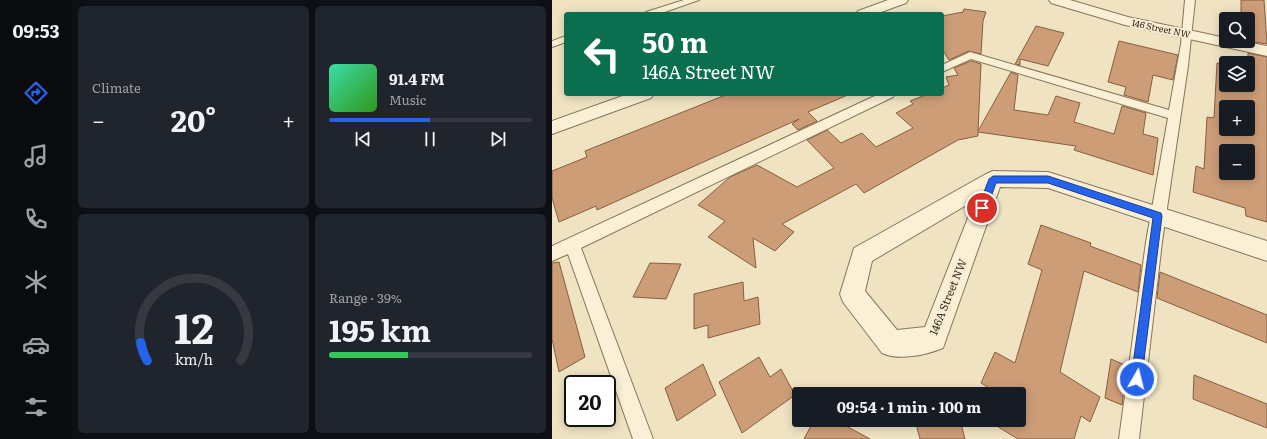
<!DOCTYPE html>
<html lang="en">
<head>
<meta charset="utf-8">
<style>
  :root { --surface:#171b24; --page:#20242c; --text:#f1f3f6; --muted:#9ea1a6; --line:#363941; --accent:#2563eb }
  body { margin:0; font-family:Literata,serif; background:var(--page); color:var(--text); height:100vh; display:flex; flex-direction:column; font-size:15px; white-space:nowrap }
  * { box-sizing:border-box; margin:0 }
  p { font-size:13px; color:var(--muted) }
  .icon { flex:none; width:22px; height:22px; fill:none; stroke:currentColor; stroke-width:2; stroke-linecap:round; stroke-linejoin:round }
  .map { position:relative; flex:1; overflow:hidden }
  .details { display:flex; flex-direction:column; gap:6px; padding:6px; background:#0d0f14; width:480px }
  .details>* { flex:none }
  .guide { position:absolute; left:12px; top:12px; width:380px; height:84px; border-radius:4px; box-shadow:0 2px 10px #0003; background:#0b6e4f; color:#fff; overflow:hidden }
  .buttons { position:absolute; left:667px; top:12px; display:grid; gap:8px }
  .buttons a { display:grid; place-items:center; width:36px; height:36px; border-radius:4px; background:var(--surface); box-shadow:0 2px 10px #0003; font-size:20px }
  .speed { position:absolute; left:12px; top:375px; display:flex; gap:8px; font-size:20px; font-weight:700; text-align:center }
  .speed>* { display:grid; place-content:center; width:52px; height:52px; border-radius:50%; background:var(--surface); box-shadow:0 2px 10px #0003; line-height:1 }
  .speed .limit { border:2px solid #111; border-radius:6px; background:#fff; color:#111 }
  .pin { position:absolute; display:grid; place-items:center; width:34px; height:34px; color:#fff; margin:-17px; border:2px solid #fff; border-radius:50%; box-shadow:0 1px 4px #0007 }
  .me { position:absolute; width:44px; margin:-22px; rotate:8deg; stroke-linejoin:round; filter:drop-shadow(0 0 3px #0008) }
  .turn { display:flex; align-items:center; gap:14px; height:84px; padding:0 12px; font-size:18px }
  .turn .icon { width:52px; height:52px; stroke-width:2.5 }
  .turn b { display:block; font-size:28px; line-height:34px }
  .big { font-size:30px; font-weight:700; line-height:1.1 }
  .details .tile { flex:1; display:flex; flex-direction:column; justify-content:center; gap:6px; min-width:0; padding:0 14px; border-radius:6px; background:var(--page) }
  .details .dial { align-items:center; gap:0 }
  .dial svg { height:104px; overflow:visible; fill:none; stroke:var(--line); stroke-width:7; stroke-linecap:round; text-anchor:middle }
  .dial text { fill:var(--text); stroke:none }
  .song { display:flex; align-items:center; gap:12px }
  .cover { width:48px; height:48px; border-radius:6px; background:linear-gradient(135deg,hsl(160 70% 55%),hsl(110 70% 35%)) }
  .played { height:4px; border-radius:2px; background:linear-gradient(90deg,var(--accent) 50%,var(--line) 50%) }
  .keys { display:flex; justify-content:space-around; direction:ltr }
  .heat { display:flex; justify-content:space-between; align-items:center; font-size:22px; direction:ltr }
  .charge { height:6px; border-radius:3px; background:linear-gradient(90deg,#34c759 39%,var(--line) 0) }
  .details .tiles { flex:1; display:grid; gap:6px; grid-template-columns:repeat(2,1fr) }
  .trip { position:absolute; left:240px; top:387px; width:234px; height:40px; border-radius:4px; background:var(--surface); box-shadow:0 2px 10px #0003; font-weight:700; line-height:40px; text-align:center }
  main { display:flex; flex:1; min-height:0 }
  .tab-bar { display:flex; flex-direction:column; width:72px; justify-content:space-around; align-items:center; background:#090b0e; color:var(--muted) }
  .tab-bar .icon { width:28px; height:28px }
  .tab-bar .on { color:var(--accent) }
  .tab-bar b { font-size:18px; color:var(--text) }
  .map>svg:first-child { display:block }
  .building { fill:#cd9d77; stroke:#885e3e; fill-rule:evenodd }
  .lines { fill:none; stroke-linecap:round; stroke-linejoin:round }
  .service-casing { stroke:#897459; stroke-width:2 }
  .minor-casing { stroke:#897459; stroke-width:2 }
  .tertiary-casing { stroke:#897459; stroke-width:2 }
  .service { fill:#f9f0d5; fill-rule:evenodd }
  .minor { fill:#f9f0d5; fill-rule:evenodd }
  .tertiary { fill:#f9f0d5; fill-rule:evenodd }
  .route { fill:#2563eb; stroke:#184099 }
  .labels { text-anchor:middle; stroke-width:4; stroke-linejoin:round; paint-order:stroke }
  .far-street-label { font-size:9px; fill:#382b1d; stroke:#f6ecd2 }
  .street-label { font-size:11px; fill:#382b1d; stroke:#f6ecd2 }
</style>
</head>
<body>
<main>
<nav class="tab-bar">
<b>09:53</b>
<svg class="icon on" aria-label="directions" viewBox="0 0 24 24"><path d="M12 3l9 9-9 9-9-9zM9 14v-3h6M13 9l2 2-2 2"/></svg>
<svg class="icon" aria-label="music" viewBox="0 0 24 24"><path d="M9 18V5l10-2v13"/><circle cx="6" cy="18" r="3"/><circle cx="16" cy="16" r="3"/></svg>
<svg class="icon" aria-label="phone" viewBox="0 0 24 24"><path d="M5 4h4l2 5-3 2q2 4 5 5l2-3 5 2v4C11 20 4 13 5 4z"/></svg>
<svg class="icon" aria-label="climate" viewBox="0 0 24 24"><path d="M12 3v18M4 7l16 10M4 17L20 7"/></svg>
<svg class="icon" aria-label="car" viewBox="0 0 24 24"><path d="M5 17H2v-5l4-1 3-4h7l3 4 3 1v5h-3M9 17h6M6 11h13"/><circle cx="7" cy="17" r="2"/><circle cx="17" cy="17" r="2"/></svg>
<svg class="icon" aria-label="filters" viewBox="0 0 24 24"><path d="M4 7h16M4 17h16"/><circle cx="9" cy="7" r="2"/><circle cx="15" cy="17" r="2"/></svg>
</nav>
<section class="details">
<div class="tiles">
<div class="tile"><p>Climate</p>
<div class="heat"><a>−</a><b class="big">20°</b><a>+</a></div>
</div>
<div class="tile">
<div class="song"><i class="cover"></i><div><b>91.4 FM</b><p>Music</p></div></div>
<div class="played"></div>
<div class="keys"><svg class="icon" aria-label="previous" viewBox="0 0 24 24"><path d="M18 5L8 12l10 7zM5 5v14"/></svg><svg class="icon" aria-label="pause" viewBox="0 0 24 24"><path d="M8 5v14M16 5v14"/></svg><svg class="icon" aria-label="next" viewBox="0 0 24 24"><path d="M6 5l10 7-10 7zM19 5v14"/></svg></div>
</div>
<div class="tile dial"><svg viewBox="0 0 100 80">
<path d="M14 69A42 42 0 1 1 86 69"/>
<path d="M14 69A42 42 0 0 1 9 55" stroke="#2563eb"/>
<text x="50" y="56" font-size="32" font-weight="700">12</text>
<text x="50" y="72" font-size="11">km/h</text>
</svg></div>
<div class="tile"><p>Range · 39%</p><b class="big">195 km</b><div class="charge"></div></div>
</div>
</section>
<div class="map">
<svg width="715" height="439" viewBox="0 0 715 439">
  <rect width="100%" height="100%" fill="#efe3c2"/>
  <g class="building">
    <path d="M689,0h23l3,44 -19,-3v-22h-7z"/>
    <path d="M412,9l22,3 -3,9 -2,33 -12,-3 -20,9 -7,-11v-33l21,-4z"/>
    <path d="M484,26l28,7 -16,33 -28,-7v6l-5,-1z"/>
    <path d="M567,41l59,14 -5,25 -20,-5 -5,27 -24,-7 2,-8 -18,-5z"/>
    <path d="M696,53l19,4v165l-21,-6 -1,-8 -52,-16 3,-26 8,3 3,-52 7,1 3,-55 9,2v20h22zM674,107h22v22h-22zM674,151h22v22h-22z"/>
    <path d="M419,61l10,3 -3,67 33,-59 7,3 -4,35 34,5 8,-19 24,7 -6,19 40,12 8,-28 24,7 -3,21 15,4 -5,37 -79,-25 2,-4 -98,-14v4l-20,4 -94,53 -8,-9 -74,40 12,8 -19,19 -22,-13 3,30 -48,-31 17,-16 -27,-16 32,-28 27,-12 40,22 37,-19 -27,-28 20,-10 14,13 21,-10 14,14 37,-19 -17,-15 17,-9 -3,-3 18,-7h14v-6l7,-3 -3,-8 12,-2 -4,-7z"/>
    <path d="M176,94h122l-42,18 9,9 -19,9 -6,-6 7,-5 -202,91 -1,-4 -37,16 -7,-24v-27l35,-14 -2,-6z"/>
    <path d="M489,225l50,18 -1,3 51,19 -3,27 -54,-21 -24,101 40,25 -10,25 -9,-6 -7,23h-56l-31,-19h32v-26h-23v-2l-15,-9 14,-31 20,11 27,-93 -14,-6z"/>
    <path d="M7,262l26,95 -26,15 -7,-33v-76z"/>
    <path d="M98,263l31,1 -15,35 -33,-2z"/>
    <path d="M608,272l107,43v28l-110,-45z"/>
    <path d="M191,282l1,19 14,-4 2,27 -52,14v-13l-14,4v-35z"/>
    <path d="M207,357l11,20 11,-8 14,26 -53,38 -23,-51z"/>
    <path d="M559,359l16,7 -5,39 -17,-7z"/>
    <path d="M151,364l13,31 -39,26 -12,-33z"/>
    <path d="M642,375l73,29v24l-74,-29z"/>
    <path d="M262,420h21l35,19h-66z"/>
    <path d="M363,420h45l5,19h-45z"/>
  </g>
  <g class="lines">
    <defs>
      <g id="service">
        <path d="M132,0h15l-40,14h-15l2,-2z"/>
        <path d="M633,0h10l-7,66 -26,176 -23,197h-20l27,-197 22,-124 -197,-59 -29,13v-7l28,-13 199,58 12,-66z"/>
        <path d="M14,36v6l-14,5v-6z"/>
        <path d="M327,94h16l-2,3 -312,151 72,191h-20l-65,-185 -16,7v-15z"/>
      </g>
      <g id="minor">
        <path d="M336,0h20l-2,3 -30,11h-20l2,-3z"/>
        <path d="M76,94h26l-3,4 -99,36v-13z"/>
        <path d="M441,171l55,1 219,69v20l-219,-73 -48,-1 -57,161c-17,7 -44,13 -61,5l-39,-51 -3,-8 14,-46 132,-74zM423,200l-50,127 -28,3 -32,-39 7,-30z"/>
      </g>
      <path id="tertiary" d="M497,0h21l58,17 98,21v3h15l26,5v10l-142,-31 -74,-22z"/>
    </defs>
    <use href="#service" class="service-casing"/>
    <use href="#minor" class="minor-casing"/>
    <use href="#tertiary" class="tertiary-casing"/>
    <use href="#service" class="service"/>
    <use href="#minor" class="minor"/>
    <use href="#tertiary" class="tertiary"/>
  </g>
  <path class="route" d="M441,176h55l113,37 1,3 -21,168 -4,1 -4,-1 -2,-5 22,-161 -105,-35h-52l-10,28h-7l-1,-3 11,-29z"/>
  <g class="labels">
    <g class="far-street-label">
      <text transform="translate(609 29) rotate(12)" y="3">146 Street NW</text>
    </g>
    <g class="street-label">
      <text transform="translate(396 297) rotate(-68)" y="4">146A Street NW</text>
    </g>
  </g>
</svg>
<div class="buttons">
<a><svg class="icon" aria-label="search" viewBox="0 0 24 24"><circle cx="10" cy="10" r="6"/><path d="M15 15l6 6"/></svg></a>
<a><svg class="icon" aria-label="layers" viewBox="0 0 24 24"><path d="M12 4l9 5-9 5-9-5zM3 14l9 5 9-5"/></svg></a>
<a>+</a>
<a>−</a>
</div>
<div class="speed"><div class="limit">20</div></div>
<div class="pin" style="left:430px;top:208px;background:#d93025"><svg class="icon" aria-label="arrive" viewBox="0 0 24 24"><path d="M6 21V4h12l-3 4 3 4H6"/></svg></div>
<svg class="me" style="left:585px;top:379px" viewBox="-20 -20 40 40"><circle r="17" fill="#2563eb" stroke="#fff" stroke-width="3"/><path d="M0-11L8 9 0 5-8 9z" fill="#fff"/></svg>
<div class="trip">09:54 · 1 min · 100 m</div>
<div class="guide">
<div class="turn"><svg class="icon" aria-label="left" viewBox="0 0 24 24"><path d="M17 20v-9H6M10 6l-5 5 5 5"/></svg><div><b>50 m</b>146A Street NW</div></div>
</div>
</div>
</main>
</body>
</html>
